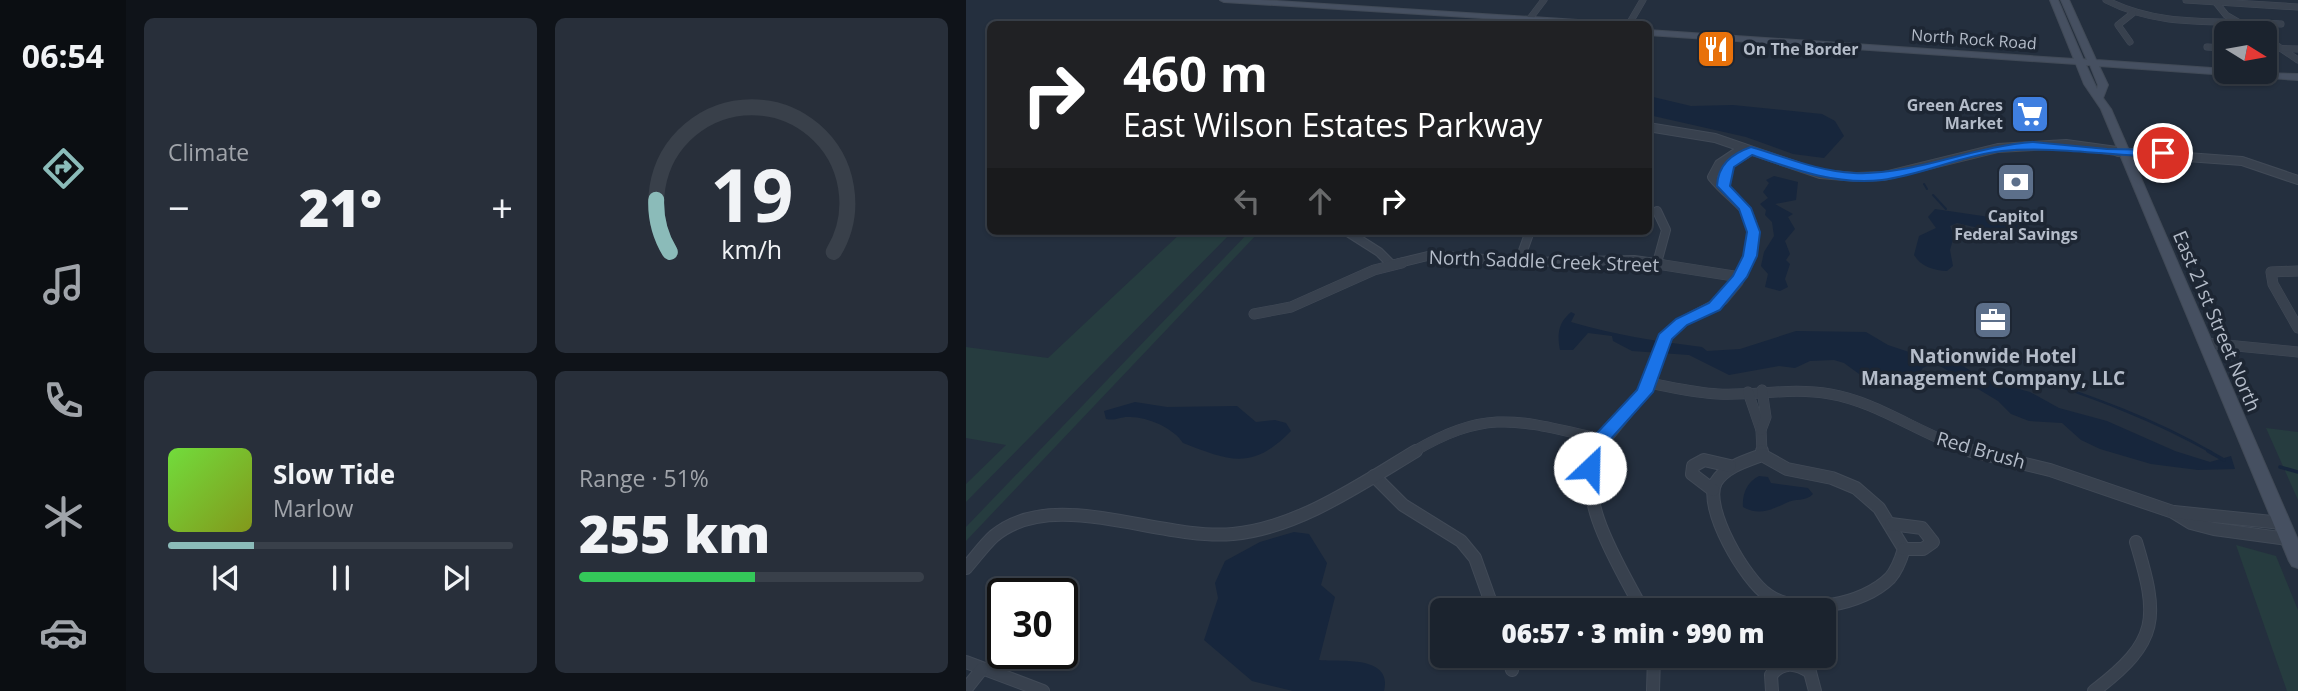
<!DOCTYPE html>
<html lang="en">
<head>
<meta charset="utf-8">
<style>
  :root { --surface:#1b232e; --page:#282f3a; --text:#f1f3f6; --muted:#a0a4aa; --line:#39404a; --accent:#8bbbb9 }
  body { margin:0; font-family:"Open Sans",sans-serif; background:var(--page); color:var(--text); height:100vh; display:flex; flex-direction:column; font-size:26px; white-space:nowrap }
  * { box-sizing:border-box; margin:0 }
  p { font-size:23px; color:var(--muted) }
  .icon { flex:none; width:38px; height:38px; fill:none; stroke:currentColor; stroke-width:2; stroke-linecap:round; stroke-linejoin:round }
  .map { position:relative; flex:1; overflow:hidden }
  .sheet { display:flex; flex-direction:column; gap:18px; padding:18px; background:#0f1319; width:840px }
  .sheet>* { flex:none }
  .banner { position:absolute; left:21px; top:21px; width:665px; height:214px; border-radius:10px; box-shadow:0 2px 5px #0004,0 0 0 2px var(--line); background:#202124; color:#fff; overflow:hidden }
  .needle { width:46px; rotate:101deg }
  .controls { position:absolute; left:1248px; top:21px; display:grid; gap:14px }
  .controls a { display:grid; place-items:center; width:63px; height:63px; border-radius:10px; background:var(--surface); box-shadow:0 2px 5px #0004,0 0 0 2px var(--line); font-size:35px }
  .speed { position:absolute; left:21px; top:578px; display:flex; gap:14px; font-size:35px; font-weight:700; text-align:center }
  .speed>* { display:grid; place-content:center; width:91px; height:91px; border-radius:50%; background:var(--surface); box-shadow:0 2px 5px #0004,0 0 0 2px var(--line); line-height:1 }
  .speed .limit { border:4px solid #111; border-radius:10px; background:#fff; color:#111 }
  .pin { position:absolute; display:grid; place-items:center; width:60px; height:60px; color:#fff; margin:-30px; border:4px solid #fff; border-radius:50%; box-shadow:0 2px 7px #0007 }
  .me { position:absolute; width:77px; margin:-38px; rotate:24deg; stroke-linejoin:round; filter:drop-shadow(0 0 5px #0008) }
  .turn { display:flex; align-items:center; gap:24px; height:147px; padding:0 21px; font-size:32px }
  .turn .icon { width:91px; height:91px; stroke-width:2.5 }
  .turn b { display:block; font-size:49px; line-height:60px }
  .lanes { display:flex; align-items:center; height:66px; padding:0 21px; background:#0003; justify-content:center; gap:35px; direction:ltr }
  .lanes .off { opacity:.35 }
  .big { font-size:52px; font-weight:800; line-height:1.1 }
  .sheet .card { flex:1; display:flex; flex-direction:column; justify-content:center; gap:10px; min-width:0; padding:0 24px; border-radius:10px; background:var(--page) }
  .sheet .dial { align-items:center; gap:0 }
  .dial svg { height:182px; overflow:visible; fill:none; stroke:var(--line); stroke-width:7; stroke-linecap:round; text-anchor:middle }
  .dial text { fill:var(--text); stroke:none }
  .song { display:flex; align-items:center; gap:21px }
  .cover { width:84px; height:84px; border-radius:10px; background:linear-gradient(135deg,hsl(100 70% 55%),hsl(70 70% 35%)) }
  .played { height:7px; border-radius:4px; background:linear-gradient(90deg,var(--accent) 25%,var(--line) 25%) }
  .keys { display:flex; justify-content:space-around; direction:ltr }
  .heat { display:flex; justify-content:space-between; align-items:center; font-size:38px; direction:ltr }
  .charge { height:10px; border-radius:5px; background:linear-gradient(90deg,#34c759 51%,var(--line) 0) }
  .sheet .tiles { flex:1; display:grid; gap:18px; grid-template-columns:repeat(2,1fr) }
  .trip { position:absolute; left:464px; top:598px; width:406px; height:70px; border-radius:10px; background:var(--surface); box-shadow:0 2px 5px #0004,0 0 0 2px var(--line); font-weight:800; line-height:70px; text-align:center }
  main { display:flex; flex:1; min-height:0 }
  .tab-bar { display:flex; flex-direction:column; width:126px; justify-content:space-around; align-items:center; background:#0b0e12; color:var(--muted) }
  .tab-bar .icon { width:49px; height:49px }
  .tab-bar .on { color:var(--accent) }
  .tab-bar b { font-size:32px; color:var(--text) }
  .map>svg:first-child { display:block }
  .green { fill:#263c3f }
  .water { fill:#17263c }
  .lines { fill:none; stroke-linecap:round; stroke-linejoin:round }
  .stream-far2 { stroke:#17263c; stroke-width:2 }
  .stream-far1 { stroke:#17263c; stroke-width:2.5 }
  .stream { stroke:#17263c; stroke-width:3.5 }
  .street-far3-casing { stroke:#414a57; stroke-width:7 }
  .street-far2-casing { stroke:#414a57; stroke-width:10 }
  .street-far1-casing { stroke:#414a57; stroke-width:11 }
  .street-casing { stroke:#414a57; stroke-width:14 }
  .secondary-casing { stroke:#414a57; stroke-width:2 }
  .street-far3 { stroke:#38414e; stroke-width:6 }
  .street-far2 { stroke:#38414e; stroke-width:8 }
  .street-far1 { stroke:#38414e; stroke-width:10 }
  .street { stroke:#38414e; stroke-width:12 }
  .secondary { fill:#465061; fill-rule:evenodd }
  .route { fill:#1a73e8; stroke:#114b97; stroke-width:2 }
  .labels { text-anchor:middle; stroke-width:7; stroke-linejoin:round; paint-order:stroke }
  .far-street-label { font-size:16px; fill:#b4bcc9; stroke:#1d2633 }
  .far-poi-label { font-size:16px; font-weight:bold; fill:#b4bcc9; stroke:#1d2633; text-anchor:start }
  .street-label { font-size:19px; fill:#b4bcc9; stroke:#1d2633 }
  .poi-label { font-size:19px; font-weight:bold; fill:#b4bcc9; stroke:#1d2633 }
</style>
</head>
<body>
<main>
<nav class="tab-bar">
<b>06:54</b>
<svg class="icon on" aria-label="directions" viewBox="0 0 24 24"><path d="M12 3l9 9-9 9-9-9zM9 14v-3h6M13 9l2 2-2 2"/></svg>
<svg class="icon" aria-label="music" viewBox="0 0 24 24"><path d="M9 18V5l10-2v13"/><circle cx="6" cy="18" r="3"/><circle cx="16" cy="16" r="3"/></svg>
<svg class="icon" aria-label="phone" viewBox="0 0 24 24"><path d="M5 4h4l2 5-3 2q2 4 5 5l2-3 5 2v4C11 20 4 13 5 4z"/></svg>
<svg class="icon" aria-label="climate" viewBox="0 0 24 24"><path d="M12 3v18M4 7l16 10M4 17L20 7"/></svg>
<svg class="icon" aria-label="car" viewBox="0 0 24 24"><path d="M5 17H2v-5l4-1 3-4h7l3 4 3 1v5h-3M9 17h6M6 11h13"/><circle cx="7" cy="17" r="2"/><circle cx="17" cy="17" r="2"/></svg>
</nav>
<section class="sheet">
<div class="tiles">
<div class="card"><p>Climate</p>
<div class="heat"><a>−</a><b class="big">21°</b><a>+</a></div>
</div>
<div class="card dial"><svg viewBox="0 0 100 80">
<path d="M14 69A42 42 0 1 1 86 69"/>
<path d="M14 69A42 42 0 0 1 8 46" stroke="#8bbbb9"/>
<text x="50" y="56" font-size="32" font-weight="700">19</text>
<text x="50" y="72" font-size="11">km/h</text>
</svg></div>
<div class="card">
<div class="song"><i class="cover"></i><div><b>Slow Tide</b><p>Marlow</p></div></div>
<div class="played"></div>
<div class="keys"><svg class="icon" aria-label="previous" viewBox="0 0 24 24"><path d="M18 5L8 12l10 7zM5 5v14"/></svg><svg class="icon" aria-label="pause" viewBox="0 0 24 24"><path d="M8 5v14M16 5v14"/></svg><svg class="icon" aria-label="next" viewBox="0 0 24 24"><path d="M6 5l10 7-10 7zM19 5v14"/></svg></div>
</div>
<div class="card"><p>Range · 51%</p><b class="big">255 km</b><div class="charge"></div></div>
</div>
</section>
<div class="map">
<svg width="1332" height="691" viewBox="0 0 1332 691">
  <rect width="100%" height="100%" fill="#242f3e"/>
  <g class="green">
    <path d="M217,231h50l-267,271v-18l40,-39 -40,-7v-91l82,11z"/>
    <path d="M284,231h10l-294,310v-14z"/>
    <path d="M1300,428l32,4v68z"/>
    <path d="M1270,545l40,11 22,54v81h-11z"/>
  </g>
  <g class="water">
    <path d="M683,96l42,10 42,-1 89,9 13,7 9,15 -20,22 -31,-4 -47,-17 -97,-22z"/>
    <path d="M808,176l24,6 -2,18 -21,4 18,10 -5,3 7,12 -10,12 5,13 -4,6 4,4 -5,15 3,8 -8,4 -15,-4 3,-13 -7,-8 3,-14 10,-16 -2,-14 -7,-7 1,-5 -6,-6 8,-6 -5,-6 6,-9 -3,-3z"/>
    <path d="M969,209l75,11 10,7 -4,5h-20l-39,-9 -7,3 4,10 -4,14 3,16 -6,5c-12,0 -27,-5 -33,-16l5,-19 17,-8 -8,-11z"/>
    <path d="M605,312l4,2 -4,8c43,13 86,19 131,25l5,4 33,-2 56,-18 70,1 22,13 21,7h33l41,27 47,13 29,16 48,13 68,30 35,11 21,-6 4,13 -37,1 -47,-6 -51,-15 -19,-9 -19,-17 -33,-2 -18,-7 -13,-13 -58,-35 -9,-2 -8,4 -11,13 -23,4 -23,-6 -22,-16 -10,-3 -24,1 -15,7 -16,-2 -50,9 -40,-20 -57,-4 -19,-10 -1,-5 -24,-3 -15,17h-13c-3,-16 -2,-27 11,-38z"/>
    <path d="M169,402l32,5 70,-1 19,16 19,-2 11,3 5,8c-39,40 -61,30 -108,12 -9,-15 -37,-27 -55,-26 -9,0 -12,4 -22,2l-2,-8z"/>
    <path d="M793,476l9,1 3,6 37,5 5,6c-7,8 -18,4 -27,9 -15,7 -27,13 -43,4 -1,-13 4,-25 16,-31z"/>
    <path d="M328,532l15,2 18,29 -6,22 14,12 -16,63c22,2 74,-5 65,31h-91l-41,-10 -48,-41 14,-42 -3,-15 10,-22 35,-19z"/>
  </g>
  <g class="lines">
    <g class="stream-far2">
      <path d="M958,184l3,5"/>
      <path d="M967,195l13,14"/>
    </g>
    <path class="stream-far1" d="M1063,376c64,21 124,43 182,76"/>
    <g class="stream">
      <path d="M1242,451l16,9"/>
      <path d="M1314,467l18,5"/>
    </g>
    <defs>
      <g id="street-far3">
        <path d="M1140,0c56,29 114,19 175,24"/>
        <path d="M1220,0l112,7"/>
        <path d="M1248,0l12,15 31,18"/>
        <path d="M562,21l16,-21"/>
        <path d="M663,24l14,-24"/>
        <path d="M1298,37l34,23"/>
        <path d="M1164,42l-12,-17 15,-12"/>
        <path d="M1241,47l19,1"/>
        <path d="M1298,48l34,1"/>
      </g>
      <g id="street-far2">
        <path d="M682,127l67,11 105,36 36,3 28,-1 114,-28 68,-4 58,8"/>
        <path d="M777,148l-24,16 -7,13c26,32 56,36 35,87"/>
        <path d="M1152,152l124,9 56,19"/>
        <path d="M757,186l5,-21 23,-14"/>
        <path d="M691,211l9,19 -9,33"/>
        <path d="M380,231l33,21 12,12"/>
        <path d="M553,262l11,-31"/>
        <path d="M429,264l37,-9 93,7 109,-2 28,4"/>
      </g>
      <g id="street-far1">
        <path d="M685,263l89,14"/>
        <path d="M1332,271l-27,1 2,12 25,44"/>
        <path d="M288,314l37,-7 83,-37 28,-7"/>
        <path d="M1240,343l92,9"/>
        <path d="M683,383c22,4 46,10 69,11 38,2 73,-7 112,0 53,9 96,46 149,58"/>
        <path d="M782,392l13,38 1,22"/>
        <path d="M795,430l5,-13 -4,-27"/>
        <path d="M447,452c76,-45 107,-31 188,-13"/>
        <path d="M630,452l49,-60 21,-56 16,-14 41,-22 15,-18 9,-19"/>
      </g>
      <g id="street">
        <path d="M631,451c-24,46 25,119 46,160"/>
        <path d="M796,451v4"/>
        <path d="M1005,451l79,19 123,42 18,11 23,6 74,10"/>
        <path d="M796,455l25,14 45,9 24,10 23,20 25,41c-3,10 -7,21 -14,29 -27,27 -90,39 -122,17 -22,-14 -66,-88 -52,-113 9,-15 30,-21 46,-27z"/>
        <path d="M408,476l29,29 58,36 14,17 19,53"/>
        <path d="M747,490l-21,-16 1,-8 11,-6 26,6"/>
        <path d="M1208,512l108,11"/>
        <path d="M925,524l31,4 11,14 -10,7h-19"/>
        <path d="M0,568c9,-10 18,-23 28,-32 60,-50 165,5 239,-2 65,-6 128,-50 183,-83"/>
        <path d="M542,656l4,14"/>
        <path d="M0,662l77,29"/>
        <path d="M0,689l16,-20"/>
        <path d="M687,691l1,-35"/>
        <path d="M806,691l-1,-16c12,-14 25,-12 39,-3l5,19"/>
        <path d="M1128,691c66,-50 65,-73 42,-149"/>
      </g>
      <g id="secondary">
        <path d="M254,0h41l348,22 4,2h-35l-354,-22z"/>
        <path d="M1084,0h8l25,59 4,1 -26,-60h8l27,60 130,9v3l72,2v6l-199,-14 9,19 -5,13 8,11 187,431v28l-6,-2 -3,-5 -188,-452 -17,-25 -8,-20 -428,-29v-5l426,29zM1120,65h4l8,20 -1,4z"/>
      </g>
    </defs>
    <use href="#street-far3" class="street-far3-casing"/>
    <use href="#street-far2" class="street-far2-casing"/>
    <use href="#street-far1" class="street-far1-casing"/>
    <use href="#street" class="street-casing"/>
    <use href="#secondary" class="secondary-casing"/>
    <use href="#street-far3" class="street-far3"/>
    <use href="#street-far2" class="street-far2"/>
    <use href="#street-far1" class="street-far1"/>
    <use href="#street" class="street"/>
    <use href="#secondary" class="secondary"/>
  </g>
  <path class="route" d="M1067,142l74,7 56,1 6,3 -6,4c-53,-1 -108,-11 -161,-6 -40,4 -79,24 -120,29 -46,5 -87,-10 -130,-25l-18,12 -4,19 21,22 9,24 -3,24 -10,21 -27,33 -33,15 -15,14 -19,53 -44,49 -13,31h-13l-3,-4 15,-33 42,-45 22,-56 17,-15 33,-16 24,-27 10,-20 4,-24 -8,-23 -22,-23c1,-21 14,-32 34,-39 35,10 66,24 103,26 57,3 120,-27 179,-31z"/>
  <defs>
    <symbol id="restaurant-square" viewBox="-11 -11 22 22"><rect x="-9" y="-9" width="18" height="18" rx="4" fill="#e8710a" stroke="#1d2633"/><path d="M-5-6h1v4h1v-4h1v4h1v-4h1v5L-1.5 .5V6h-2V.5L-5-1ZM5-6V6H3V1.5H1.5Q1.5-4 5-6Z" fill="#fff"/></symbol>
    <symbol id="supermarket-square" viewBox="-11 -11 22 22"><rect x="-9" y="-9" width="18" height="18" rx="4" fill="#3f7fe0" stroke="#1d2633"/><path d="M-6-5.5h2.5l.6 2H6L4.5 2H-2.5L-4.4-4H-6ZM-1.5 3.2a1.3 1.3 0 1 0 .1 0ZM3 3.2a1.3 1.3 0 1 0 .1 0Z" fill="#fff"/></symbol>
    <symbol id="bank-square" viewBox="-11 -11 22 22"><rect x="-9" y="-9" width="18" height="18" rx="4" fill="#5c6f8a" stroke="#1d2633"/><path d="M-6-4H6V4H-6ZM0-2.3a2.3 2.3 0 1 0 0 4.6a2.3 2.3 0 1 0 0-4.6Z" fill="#fff"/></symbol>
    <symbol id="office-square" viewBox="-11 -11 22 22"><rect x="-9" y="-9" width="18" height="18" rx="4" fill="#5c6f8a" stroke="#1d2633"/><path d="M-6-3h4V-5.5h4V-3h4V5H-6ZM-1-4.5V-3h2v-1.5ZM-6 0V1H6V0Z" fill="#fff"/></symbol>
  </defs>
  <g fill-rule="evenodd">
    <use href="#restaurant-square" x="728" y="27" width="44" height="44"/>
    <use href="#supermarket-square" x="1042" y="92" width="44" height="44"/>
    <use href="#bank-square" x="1028" y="160" width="44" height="44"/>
    <use href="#office-square" x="1005" y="298" width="44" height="44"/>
  </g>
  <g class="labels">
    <g class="far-street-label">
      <text transform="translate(1008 39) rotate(4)" y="6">North Rock Road</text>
    </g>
    <g class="far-poi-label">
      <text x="777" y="55">On The Border</text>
      <text x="1037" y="111" text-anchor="end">Green Acres<tspan x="1037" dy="18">Market</tspan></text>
      <text x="1050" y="222" text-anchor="middle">Capitol<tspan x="1050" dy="18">Federal Savings</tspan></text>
    </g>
    <g class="street-label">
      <text transform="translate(578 261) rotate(2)" y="7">North Saddle Creek Street</text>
      <text transform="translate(1251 321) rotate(67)" y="7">East 21st Street North</text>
      <text transform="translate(1015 450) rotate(16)" y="7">Red Brush</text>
    </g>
    <g class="poi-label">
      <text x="1027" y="363">Nationwide Hotel<tspan x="1027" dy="22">Management Company, LLC</tspan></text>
    </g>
  </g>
</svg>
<div class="controls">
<a><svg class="needle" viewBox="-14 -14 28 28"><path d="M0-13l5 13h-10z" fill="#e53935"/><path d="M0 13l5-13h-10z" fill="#a0a4aa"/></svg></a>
</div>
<div class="speed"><div class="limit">30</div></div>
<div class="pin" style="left:1197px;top:153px;background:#d93025"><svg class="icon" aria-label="arrive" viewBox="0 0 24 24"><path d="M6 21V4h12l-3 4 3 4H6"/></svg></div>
<svg class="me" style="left:624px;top:468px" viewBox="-20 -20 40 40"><circle r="19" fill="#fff"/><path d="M0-13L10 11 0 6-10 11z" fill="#1a73e8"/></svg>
<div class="trip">06:57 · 3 min · 990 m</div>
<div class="banner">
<div class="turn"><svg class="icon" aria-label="right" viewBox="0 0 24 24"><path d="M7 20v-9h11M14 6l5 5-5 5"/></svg><div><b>460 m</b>East Wilson Estates Parkway</div></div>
<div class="lanes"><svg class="icon off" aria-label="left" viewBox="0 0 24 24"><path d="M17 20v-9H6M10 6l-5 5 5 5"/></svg><svg class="icon off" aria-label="ahead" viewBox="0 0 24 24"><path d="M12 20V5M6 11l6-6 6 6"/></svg><svg class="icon" aria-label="right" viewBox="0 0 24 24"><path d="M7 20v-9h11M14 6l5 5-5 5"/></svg></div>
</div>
</div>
</main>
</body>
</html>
